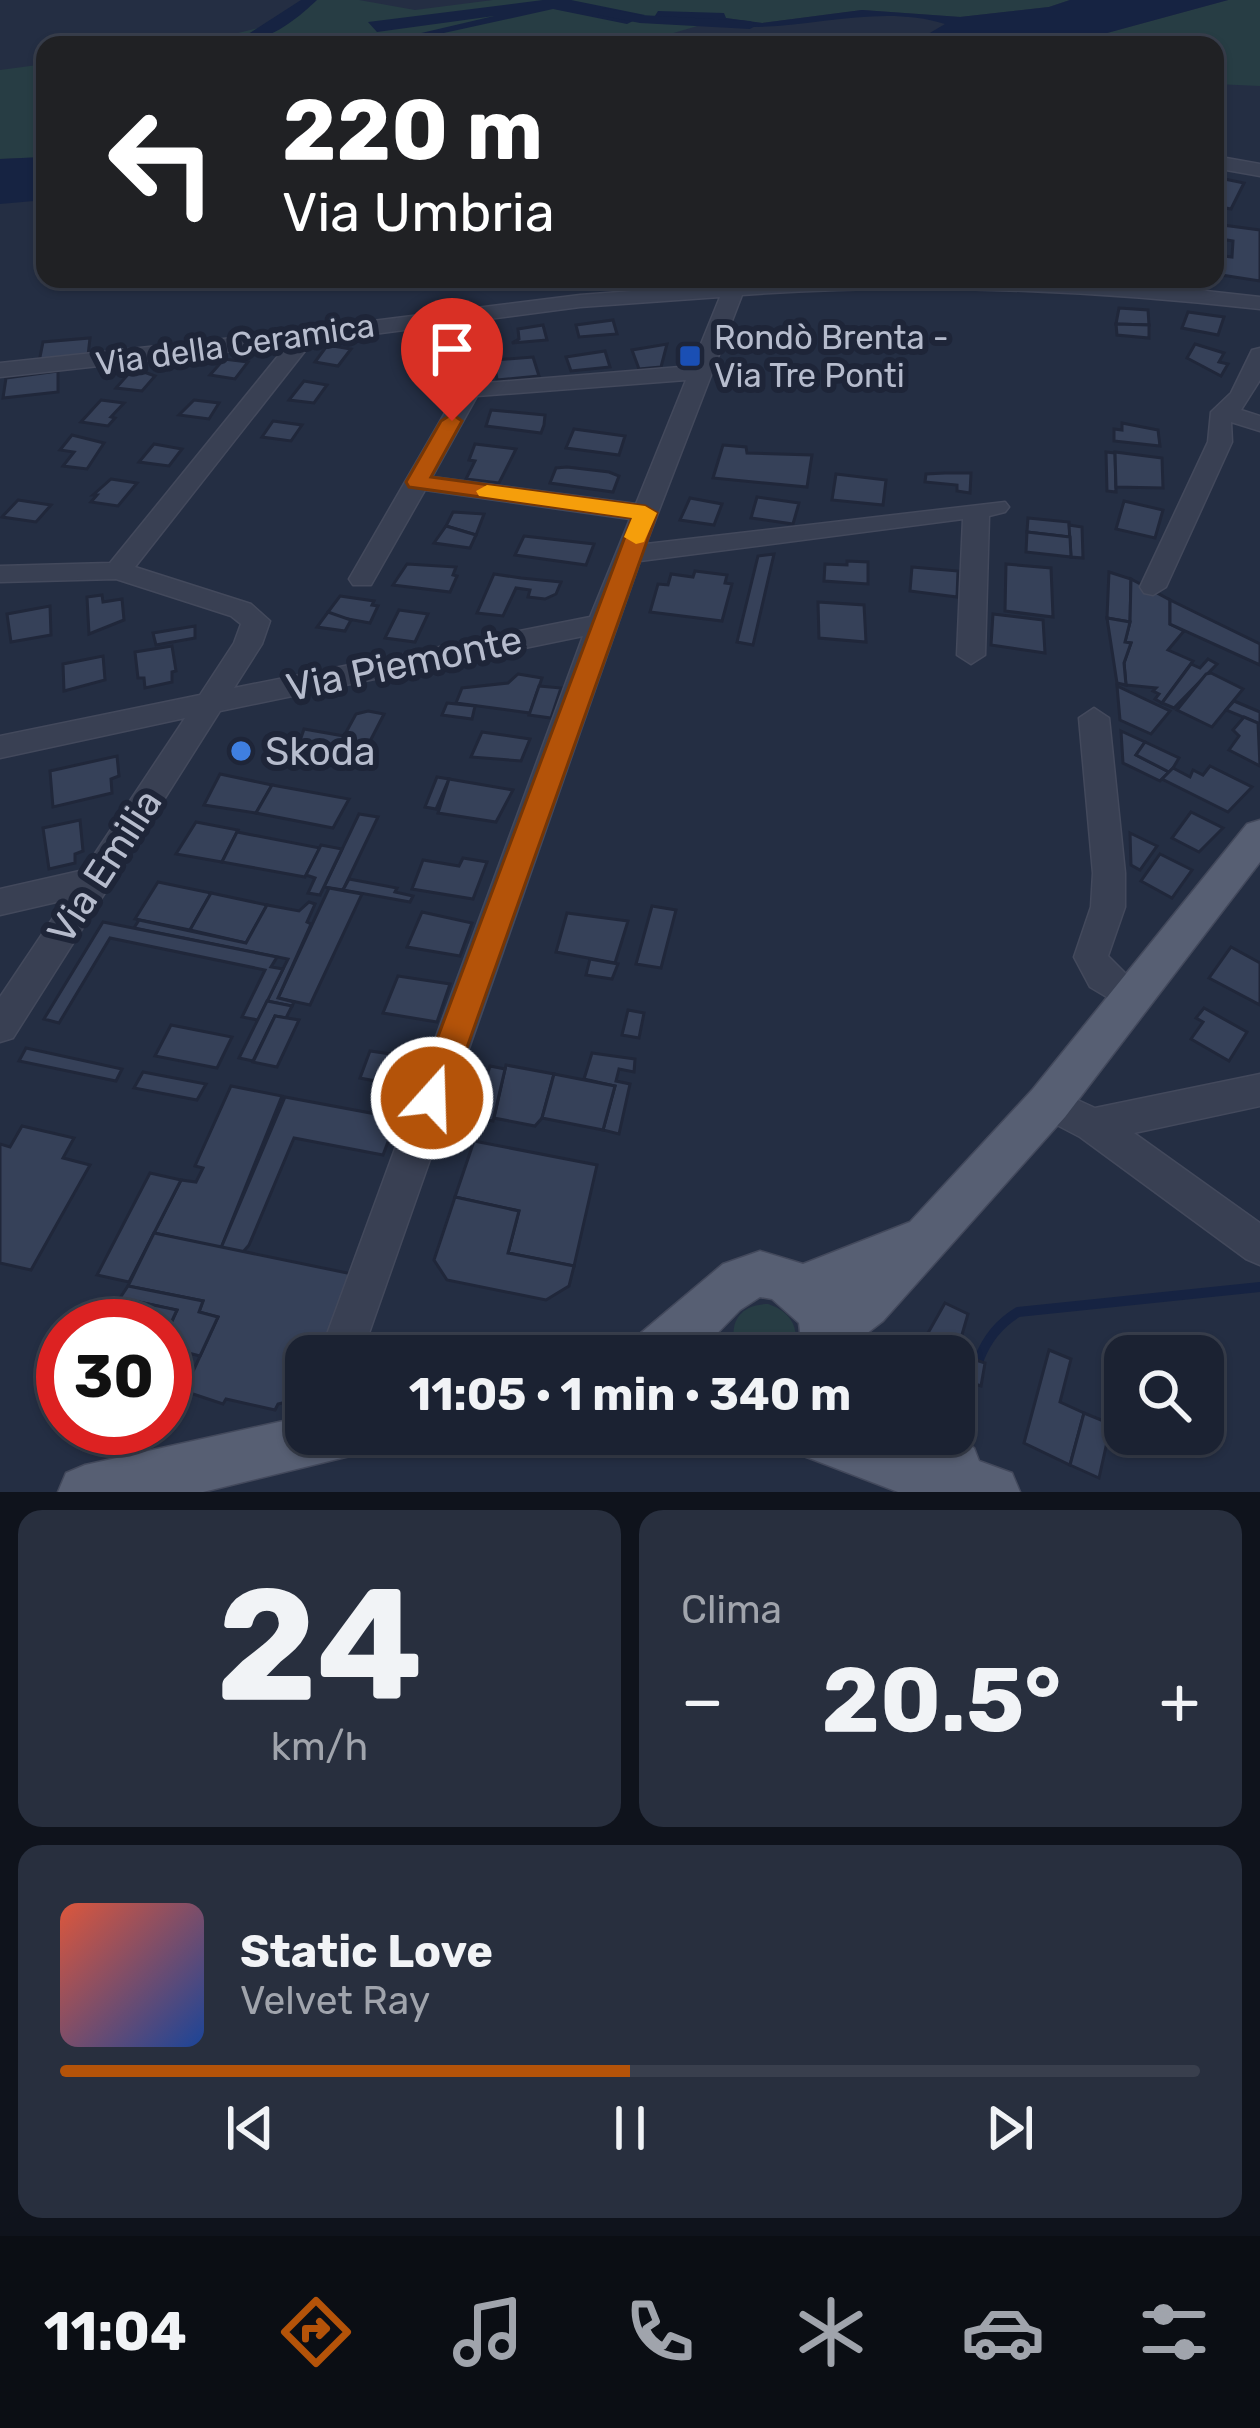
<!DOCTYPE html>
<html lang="it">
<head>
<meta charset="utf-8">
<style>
  :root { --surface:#1b2232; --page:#282f3e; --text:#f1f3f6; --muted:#a0a4ac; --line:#393f4d; --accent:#b45309 }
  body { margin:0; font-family:Rubik,sans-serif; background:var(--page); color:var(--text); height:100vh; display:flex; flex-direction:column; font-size:45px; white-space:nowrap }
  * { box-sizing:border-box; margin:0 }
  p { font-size:39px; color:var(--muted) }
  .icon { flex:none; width:66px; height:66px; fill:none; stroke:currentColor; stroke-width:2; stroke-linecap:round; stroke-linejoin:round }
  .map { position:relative; height:1492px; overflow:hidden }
  .side { display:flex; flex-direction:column; gap:18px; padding:18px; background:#0f131c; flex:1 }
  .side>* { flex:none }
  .banner { position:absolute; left:36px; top:36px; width:1188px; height:252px; border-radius:24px; box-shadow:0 3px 9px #0004,0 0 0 3px var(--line); background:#202124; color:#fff; overflow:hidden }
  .buttons { position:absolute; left:1104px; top:1335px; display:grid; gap:24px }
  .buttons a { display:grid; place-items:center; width:120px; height:120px; border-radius:24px; background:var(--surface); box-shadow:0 3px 9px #0004,0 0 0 3px var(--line); font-size:60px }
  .speed { position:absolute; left:36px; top:1299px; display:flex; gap:24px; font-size:60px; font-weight:700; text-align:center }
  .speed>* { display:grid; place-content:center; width:156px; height:156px; border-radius:50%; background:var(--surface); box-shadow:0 3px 9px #0004,0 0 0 3px var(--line); line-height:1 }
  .speed .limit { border:18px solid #d22; background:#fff; color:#111 }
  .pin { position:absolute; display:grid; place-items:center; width:102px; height:102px; color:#fff; margin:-123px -51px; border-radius:50% 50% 50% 0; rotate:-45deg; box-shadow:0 0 12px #0007 }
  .pin .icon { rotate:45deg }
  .me { position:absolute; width:132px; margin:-66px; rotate:20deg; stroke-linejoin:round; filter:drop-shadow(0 0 9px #0008) }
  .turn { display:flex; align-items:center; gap:42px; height:252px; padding:0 48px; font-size:54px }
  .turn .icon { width:156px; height:156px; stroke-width:2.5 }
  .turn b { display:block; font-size:84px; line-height:102px }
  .big { font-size:90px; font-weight:700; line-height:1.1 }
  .side .card { flex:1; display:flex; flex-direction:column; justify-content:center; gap:18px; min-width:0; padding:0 42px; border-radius:24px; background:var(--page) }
  .side .dial { align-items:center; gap:0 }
  .dial b { font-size:156px; line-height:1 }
  .song { display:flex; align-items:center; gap:36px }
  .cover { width:144px; height:144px; border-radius:18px; background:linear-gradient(135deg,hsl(10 70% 55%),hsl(220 70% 35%)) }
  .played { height:12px; border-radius:6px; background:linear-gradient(90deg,var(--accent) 50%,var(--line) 50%) }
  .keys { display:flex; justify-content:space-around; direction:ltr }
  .heat { display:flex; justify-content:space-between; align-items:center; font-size:66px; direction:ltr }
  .side .tiles { flex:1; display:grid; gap:18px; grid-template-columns:1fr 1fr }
  .card:last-child { grid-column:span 2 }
  .trip { position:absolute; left:285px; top:1335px; width:690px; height:120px; border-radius:24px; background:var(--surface); box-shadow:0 3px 9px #0004,0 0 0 3px var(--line); font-weight:700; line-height:120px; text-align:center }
  .tab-bar { display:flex; height:192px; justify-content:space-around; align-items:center; background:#0b0e14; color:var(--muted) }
  .tab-bar .icon { width:84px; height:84px }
  .tab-bar .current { color:var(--accent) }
  .tab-bar b { font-size:54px; color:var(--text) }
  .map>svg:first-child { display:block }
  .green { fill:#273d44 }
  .water { fill:#162342 }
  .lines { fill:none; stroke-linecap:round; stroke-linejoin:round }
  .stream { stroke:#162342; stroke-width:10 }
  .canal { fill:#162342; fill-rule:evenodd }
  .building { fill:#364159; stroke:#20273a; stroke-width:3 }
  .minor-casing { stroke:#43495c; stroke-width:3 }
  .major-casing { stroke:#43495c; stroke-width:3 }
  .minor { fill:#394053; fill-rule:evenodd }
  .major { fill:#575f73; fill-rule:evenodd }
  .route { fill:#b45309; stroke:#753606; stroke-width:3 }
  .slow { fill:#f59e0b }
  .transit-dot { fill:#1a4fb4; stroke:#1e2538; stroke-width:4.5 }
  .shop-dot { fill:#3f7fe0; stroke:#1e2538; stroke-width:4.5 }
  .labels { text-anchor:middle; stroke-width:12; stroke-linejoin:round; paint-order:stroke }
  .far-poi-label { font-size:33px; fill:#b6bccd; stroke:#1e2538; text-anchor:start }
  .far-street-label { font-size:33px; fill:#b6bccd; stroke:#1e2538 }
  .street-label { font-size:39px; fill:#b6bccd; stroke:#1e2538 }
  .poi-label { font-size:39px; fill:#b6bccd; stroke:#1e2538; text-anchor:start }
</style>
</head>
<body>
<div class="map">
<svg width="1260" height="1492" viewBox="0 0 1260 1492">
  <rect width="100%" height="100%" fill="#242e43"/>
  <g class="green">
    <path d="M304,0h55l56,10 78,-10h577l-21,7 -89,10 -98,-7 -100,13 -37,-5 -55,16 2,11h-482l76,-19z"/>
    <path d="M1228,0h32v86l-45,-2v-39h-152z"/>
    <path d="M45,64v93l-45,2v-89z"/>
    <path d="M768,1304c25,8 34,28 23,51l-49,1c-18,-26 -6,-52 26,-52z"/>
  </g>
  <g class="water">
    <path d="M543,0h28l74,15 -18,9 -74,-15 -164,36h-19l124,-29 -117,16 -9,-10z"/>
    <path d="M1070,0h158l-165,45h-214l74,-8 22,-13c-77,-24 -158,15 -237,-1l9,-4h-64l5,-8 66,2 2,5 36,5 100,-13 98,7 89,-10z"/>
    <path d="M45,157v43l-45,4v-45z"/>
  </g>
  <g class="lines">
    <path class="stream" d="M964,1440c7,-49 7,-100 54,-128l242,-25"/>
    <g class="canal">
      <path d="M301,0h16c-17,16 -50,45 -72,36z"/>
      <path d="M603,8l37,7 110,6 7,4 -7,4 -110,-6 -42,-8z"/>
    </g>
  </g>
  <g class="building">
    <path d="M1215,177l29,6 -13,26 -16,-3z"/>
    <path d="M1215,224l45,6v51l-45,-7v-19l17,2 1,-16 -18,-3z"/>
    <path d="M1119,308l29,2 1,15 -33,-1z"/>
    <path d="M1188,312l36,5 -6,18 -36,-7z"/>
    <path d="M613,320l4,14 -38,3 -3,-12z"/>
    <path d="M1116,324l33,1v13l-32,-3z"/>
    <path d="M543,325l4,15 -35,3 7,-4 -1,-10z"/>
    <path d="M90,338l-2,18 -49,6 4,-20z"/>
    <path d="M667,344l-6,23 -22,2 -7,-19z"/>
    <path d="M1195,344l29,9 -5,9 9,2 -7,12 -34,-18z"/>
    <path d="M326,347l7,-1 18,3 -13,17 -23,-4z"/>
    <path d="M605,351l5,16 -39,4 -5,-14z"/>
    <path d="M533,357l6,19 -42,4 -3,-20z"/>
    <path d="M224,359l24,3 -13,17 -25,-4z"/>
    <path d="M58,371v21l-55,6 3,-20z"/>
    <path d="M131,371l13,1 11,4 -13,15 -26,-3z"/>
    <path d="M304,381l23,4 -13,18 -25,-3z"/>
    <path d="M101,400l23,3 -13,14 4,1 -7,8 -27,-4z"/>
    <path d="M194,400l25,3 -10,16 -30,-4z"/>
    <path d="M491,410l54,5 -1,10 -3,8 -55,-7z"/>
    <path d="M273,421l29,4 -11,16 -29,-4z"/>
    <path d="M1122,423l36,7 2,16 -46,-5v-12l8,1z"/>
    <path d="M574,429l51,7 -6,19 -53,-7z"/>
    <path d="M72,435l32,8 -17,26 -24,-3 11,-14 -14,-2z"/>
    <path d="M154,444l28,5 -13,17 -30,-4z"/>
    <path d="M475,444l41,5 -17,34 -33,-4 9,-18 -6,-1z"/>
    <path d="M723,445l23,2 1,6 65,2 -5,32 -94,-9z"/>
    <path d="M1106,452l9,1 1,39 -9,-1z"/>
    <path d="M1115,452l47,6 1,30 -47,-1z"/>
    <path d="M567,467l42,5 10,4 -6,16 -63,-9 6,-15z"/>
    <path d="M945,473h26l-1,20 -13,-2v-6l-32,-3 1,-8z"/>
    <path d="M836,474l50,6 -3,25 -51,-5z"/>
    <path d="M111,479l26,4 -19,23 -27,-4 6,-7h-4z"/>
    <path d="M757,497l42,6 -6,21 -42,-6z"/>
    <path d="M690,498l32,6 -8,21 -34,-5z"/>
    <path d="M18,500l33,5 -15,17 -34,-5z"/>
    <path d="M1124,501l39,9 -8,28 -39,-9z"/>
    <path d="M453,512l31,2 -8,21 -30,-9z"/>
    <path d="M1028,518l41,4 1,15 -43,-5z"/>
    <path d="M1069,525l13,2 1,31 -12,-1z"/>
    <path d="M446,526l30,9 -6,13 -36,-5z"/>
    <path d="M1027,532l43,5 1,20 -45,-5z"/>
    <path d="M524,536l70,8 -8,21 -71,-10z"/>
    <path d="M774,554l-21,91 -16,-3 21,-86z"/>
    <path d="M847,561l21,1v22l-44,-3 1,-17 22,1z"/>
    <path d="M407,564l49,3 -3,8 4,1 -7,16 -57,-7z"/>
    <path d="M1006,564l45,4 2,49 -48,-6z"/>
    <path d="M912,567l46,4 -1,26 -47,-6z"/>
    <path d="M695,571l32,4 -2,8 7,1 -10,37 -72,-9 8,-28 10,1 3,-11 22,3z"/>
    <path d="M1109,572l22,7 -1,43 -23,-4z"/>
    <path d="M494,574l27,4 40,4 -5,12 -11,5 -17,-2 2,-7 -14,-2 -13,28 -26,-3z"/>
    <path d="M1131,579l39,21v24l14,7 -16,19 25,11 -31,42 -7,-4 4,-5 -6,-3 3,-3 -30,-3 -2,-22 7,-20 -6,-1 5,-20z"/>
    <path d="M102,595l1,7 19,-3 2,21 -35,14 -2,-37z"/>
    <path d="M340,596l34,5 -2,4 6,1 -8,17 -39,-7 -3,-4z"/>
    <path d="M1170,600l90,44v21l-90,-41z"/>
    <path d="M818,602l46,3 2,37 -47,-4z"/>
    <path d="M50,606l1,29 -40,7 -4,-28z"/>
    <path d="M399,610l29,4 -13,28 -30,-4z"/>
    <path d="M328,612l23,8 -6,11 -28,-4z"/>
    <path d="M993,614l50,6 2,33 -54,-8z"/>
    <path d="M1107,618l23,4 -5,20 6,1 -7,20 2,22 -9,-2z"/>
    <path d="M195,626v12l-39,7 -3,-12z"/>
    <path d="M172,646l4,25 -4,1v10l-27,6 -1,-10h-6l-3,-26z"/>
    <path d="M103,656l2,24 -41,11 -1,-27z"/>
    <path d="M1208,659l9,5 -43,44 -12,-5 29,-39 9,4z"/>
    <path d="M1211,673l32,16 -31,38 -35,-17 29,-36z"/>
    <path d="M518,674l24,4 -12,35 -74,-10 6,-15 46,-5z"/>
    <path d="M539,686l22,2 -10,30 -22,-3z"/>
    <path d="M1117,686l53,25 -19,23 -31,-14z"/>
    <path d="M1234,701l26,11v12l-34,-14z"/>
    <path d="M447,703l28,3 -3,13 -30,-4z"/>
    <path d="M368,711l16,3 -18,35 -23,-4 -10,18 -38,-7 9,-27 40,7 12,-22z"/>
    <path d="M1244,717l14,6 2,43 -31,-16 10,-14 -6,-6z"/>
    <path d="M1121,731l24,11 -9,13 33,17 -9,9 -37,-18z"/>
    <path d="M482,732l48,7 -9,22 -50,-4z"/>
    <path d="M1145,742l34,16 -6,10 -4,4 -33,-17z"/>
    <path d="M117,756l2,20 -8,3 1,14 -59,14 -3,-36z"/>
    <path d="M1210,766l42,21 -24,25 -66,-33 11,-11 17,9 3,-7 10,5z"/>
    <path d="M220,774l52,11 -16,28 -52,-8z"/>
    <path d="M437,777l12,2 -13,30 -11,-2z"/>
    <path d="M449,779l64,11 -17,32 -58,-9z"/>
    <path d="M272,785l77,14 -16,29 -77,-15z"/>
    <path d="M1191,812l32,16 -24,24 -27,-14z"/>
    <path d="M359,814l19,3 -35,73 -19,-3z"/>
    <path d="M80,820l3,31 -8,3v9l-26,6 -6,-41z"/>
    <path d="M196,822l42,8 -16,32 -46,-8z"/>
    <path d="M237,832l83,16 -15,29 -83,-15z"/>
    <path d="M1130,833l27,13 -17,24 -9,-5z"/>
    <path d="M321,845l21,4 -22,46 -12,-2 7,-15 -9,-3z"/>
    <path d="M1160,854l32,16 -20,28 -31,-17z"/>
    <path d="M463,858l24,4 -14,37 -61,-10 11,-29 36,6z"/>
    <path d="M349,879l48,9 -2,4 18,4 -3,6 -67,-12z"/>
    <path d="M158,882l53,11 -21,37 -55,-11z"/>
    <path d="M329,888l33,6 -52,111 -32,-7z"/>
    <path d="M211,893l56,12 -21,38 -56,-13z"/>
    <path d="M309,902l6,2 -8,18 4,2 -33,74 16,4 -2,4 -25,-5 21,-42 -154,-31 5,-8 107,23 21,-38 32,6z"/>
    <path d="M652,906l24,4 -15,58 -25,-4z"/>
    <path d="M422,912l50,11 -12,33 -53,-9z"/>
    <path d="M567,913l61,8 -13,42 -59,-11z"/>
    <path d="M103,922l174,35 -6,10 12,2 -25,51 -16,-3 23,-47 -155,-32 -51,85 -15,-4z"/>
    <path d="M1231,947l29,16v42l-51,-27z"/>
    <path d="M590,959l28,5 -6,15 -26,-4z"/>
    <path d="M398,976l52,8 -13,38 -54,-9z"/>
    <path d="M267,1001l25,5 -6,12 -11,-2 -22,45 -14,-3z"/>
    <path d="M1204,1008l43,24 -18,29 -38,-22 12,-17 -7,-4z"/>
    <path d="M628,1010l16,3 -5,25 -17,-3z"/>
    <path d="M275,1016l24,4 -22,47 -24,-5z"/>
    <path d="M171,1025l61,12 -15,31 -62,-12z"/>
    <path d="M26,1048l96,21 -6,12 -97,-20z"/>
    <path d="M415,1050l15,3 -11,45 -20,-4 2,-8 -41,-8 10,-27 42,6z"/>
    <path d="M592,1053l43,6 -1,13 -15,-3 -3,12 14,3 -11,50 -16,-4 12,-44 -31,-7z"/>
    <path d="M506,1065l48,9 -12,44 -7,8 -41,-8z"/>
    <path d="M490,1066l15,3 -12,52 -19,-4z"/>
    <path d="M143,1072l63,12 -9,16 -63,-12z"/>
    <path d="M554,1074l61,12 -12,44 -61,-12z"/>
    <path d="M231,1086l51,10 -61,152 -67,-15 27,-53 15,2 7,-14 -8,-2z"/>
    <path d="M285,1097l112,21 -14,37 -89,-17 -45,107 -6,7 -22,-4z"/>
    <path d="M22,1126l52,12 -11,20 27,7 -59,105 -31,-7v-119l10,3z"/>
    <path d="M474,1141l123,24 -23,101 -66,-13 11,-42 -64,-14z"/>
    <path d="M150,1173l31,7 -52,102 -32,-7z"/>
    <path d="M455,1197l64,14 -11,42 66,13 -5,20 -23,14 -99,-20 -13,-20z"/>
    <path d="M154,1233l203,42 -28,81h-23v41l-28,7 -3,6 -49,-11 -3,5 -39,-13 34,-74 -19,-5 4,-11 -75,-15z"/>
    <path d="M128,1286l75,15 -4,11 19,5 -18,39 -35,-9v-11l12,-26 -57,-12z"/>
    <path d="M120,1298l57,12 -12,26v-10l-61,-3z"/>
    <path d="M945,1303l23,11 -14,48v-6h-39z"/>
    <path d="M1049,1350l22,9 -11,43 24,11 -14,52 -46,-22z"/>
    <path d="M970,1358l15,5 -4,23 -15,-5z"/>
    <path d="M1084,1413l27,11 -12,54 -29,-13z"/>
  </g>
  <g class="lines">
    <defs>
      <g id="minor">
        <path d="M1215,156l45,8v12l-45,-8z"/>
        <path d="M790,279l380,8 90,10v12c-171,-19 -347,-27 -518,-14l-96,249 359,-42 4,5 -4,5 -16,4 -4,139 -14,9 -14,-9 6,-136 -323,42 -279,795h-42l264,-720 -363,75 -207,327 -13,4v-45l65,-97 -65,15v-26l84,-19 101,-152 -185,40v-22l200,-41 34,-52 7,-19 -10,-8 -115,-37 -116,3v-16l110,-3 177,-218 -287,32v-14l299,-32 10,-6 8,3 263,-33zM720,297l-28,69 -231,19 -112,194 4,6h18l54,-95 205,29 -40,98 -356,71 28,-44 8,-23 -19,-17 -116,-37 177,-225 268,-35zM686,380l-50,124 -204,-27 45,-81z"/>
        <path d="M1260,348v32l-19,30 19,6v15l-29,-9 1,20 -66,145 -13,8 -9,-2 -4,-6 68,-145 3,-30 20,-19 21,-43z"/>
        <path d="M1094,708l15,10 16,155v34l-17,49 42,42 -6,10 -12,4 -42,-25 -16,-30 17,-50 2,-34 -14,-155z"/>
        <path d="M1260,1074v32l-126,27 126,90v42l-14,-6 -166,-122 -44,-23 -6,-11 6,-11 13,-5 46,21z"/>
      </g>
      <g id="major">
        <path d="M1260,820v42l-195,255 -182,204 -30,23 -2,12h-48l-4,-33 -27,-24 -12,-2 -20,13 -45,46h-67l7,-18 88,-74 37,-13 43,13 107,-42 123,-133 214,-265z"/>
        <path d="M306,1416v18h63l-7,19 -159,39h-145l8,-19 19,-8z"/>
        <path d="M789,1434h159l26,14 5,13 33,12 8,19h-122l-102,-39z"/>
      </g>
    </defs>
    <use href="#minor" class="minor-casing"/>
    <use href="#major" class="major-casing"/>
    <use href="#minor" class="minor"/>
    <use href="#major" class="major"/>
  </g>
  <path class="route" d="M452,414l10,7 -31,56 214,29 12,7 -208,585 -5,10 -12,5 -12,-5 -5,-10 217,-580 -223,-31 -3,-5 35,-61z"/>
  <path class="slow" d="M487,485l158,21 12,7 -13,29 -8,2 -12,-7 8,-19 -153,-22 -3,-5z"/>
  <rect class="transit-dot" x="678" y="344" width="24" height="24" rx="6"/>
  <circle class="shop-dot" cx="241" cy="751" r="12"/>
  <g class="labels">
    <g class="far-poi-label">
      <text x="714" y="349">Rondò Brenta -<tspan x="714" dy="38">Via Tre Ponti</tspan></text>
    </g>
    <g class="far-street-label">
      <text transform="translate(235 344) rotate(-8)" y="12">Via della Ceramica</text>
    </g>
    <g class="street-label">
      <text transform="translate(404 663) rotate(-12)" y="14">Via Piemonte</text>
      <text transform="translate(104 866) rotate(-57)" y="14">Via Emilia</text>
    </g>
    <g class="poi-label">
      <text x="265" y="765">Skoda</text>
    </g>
  </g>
</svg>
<div class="buttons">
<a><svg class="icon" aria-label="search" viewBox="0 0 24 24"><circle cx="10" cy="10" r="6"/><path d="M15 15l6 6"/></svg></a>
</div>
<div class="speed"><div class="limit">30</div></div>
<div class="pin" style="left:452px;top:421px;background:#d93025"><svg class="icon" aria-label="arrive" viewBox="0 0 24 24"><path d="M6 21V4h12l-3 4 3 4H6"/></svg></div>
<svg class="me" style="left:432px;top:1098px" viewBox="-20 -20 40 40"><circle r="17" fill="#b45309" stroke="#fff" stroke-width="3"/><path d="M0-11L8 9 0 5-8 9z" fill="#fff"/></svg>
<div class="trip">11:05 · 1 min · 340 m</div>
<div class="banner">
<div class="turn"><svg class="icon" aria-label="left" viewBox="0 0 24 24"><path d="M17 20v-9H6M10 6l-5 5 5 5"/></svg><div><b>220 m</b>Via Umbria</div></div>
</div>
</div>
<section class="side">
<div class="tiles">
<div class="card dial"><b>24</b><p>km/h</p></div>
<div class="card"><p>Clima</p>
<div class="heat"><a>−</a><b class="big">20.5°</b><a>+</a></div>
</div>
<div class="card">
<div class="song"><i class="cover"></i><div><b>Static Love</b><p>Velvet Ray</p></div></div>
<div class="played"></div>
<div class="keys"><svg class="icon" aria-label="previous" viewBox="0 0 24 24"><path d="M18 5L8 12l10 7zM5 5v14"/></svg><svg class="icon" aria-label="pause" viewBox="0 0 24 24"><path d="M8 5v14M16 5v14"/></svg><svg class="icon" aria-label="next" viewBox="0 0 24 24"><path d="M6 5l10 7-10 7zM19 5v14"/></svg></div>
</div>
</div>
</section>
<nav class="tab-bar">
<b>11:04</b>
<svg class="icon current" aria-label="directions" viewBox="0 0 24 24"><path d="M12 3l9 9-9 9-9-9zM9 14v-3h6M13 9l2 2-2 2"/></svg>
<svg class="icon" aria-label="music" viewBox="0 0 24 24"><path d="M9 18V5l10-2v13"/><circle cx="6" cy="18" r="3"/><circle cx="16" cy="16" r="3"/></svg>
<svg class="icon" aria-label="phone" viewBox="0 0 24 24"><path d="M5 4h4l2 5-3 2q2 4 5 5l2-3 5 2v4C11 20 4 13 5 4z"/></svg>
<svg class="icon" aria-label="climate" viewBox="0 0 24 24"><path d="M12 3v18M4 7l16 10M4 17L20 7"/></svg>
<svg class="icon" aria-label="car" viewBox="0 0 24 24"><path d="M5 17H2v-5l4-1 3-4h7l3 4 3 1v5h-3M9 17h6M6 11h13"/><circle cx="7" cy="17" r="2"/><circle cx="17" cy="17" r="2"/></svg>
<svg class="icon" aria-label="filters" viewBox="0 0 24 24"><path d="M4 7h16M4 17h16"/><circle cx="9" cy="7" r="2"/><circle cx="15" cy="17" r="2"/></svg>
</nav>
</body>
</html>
